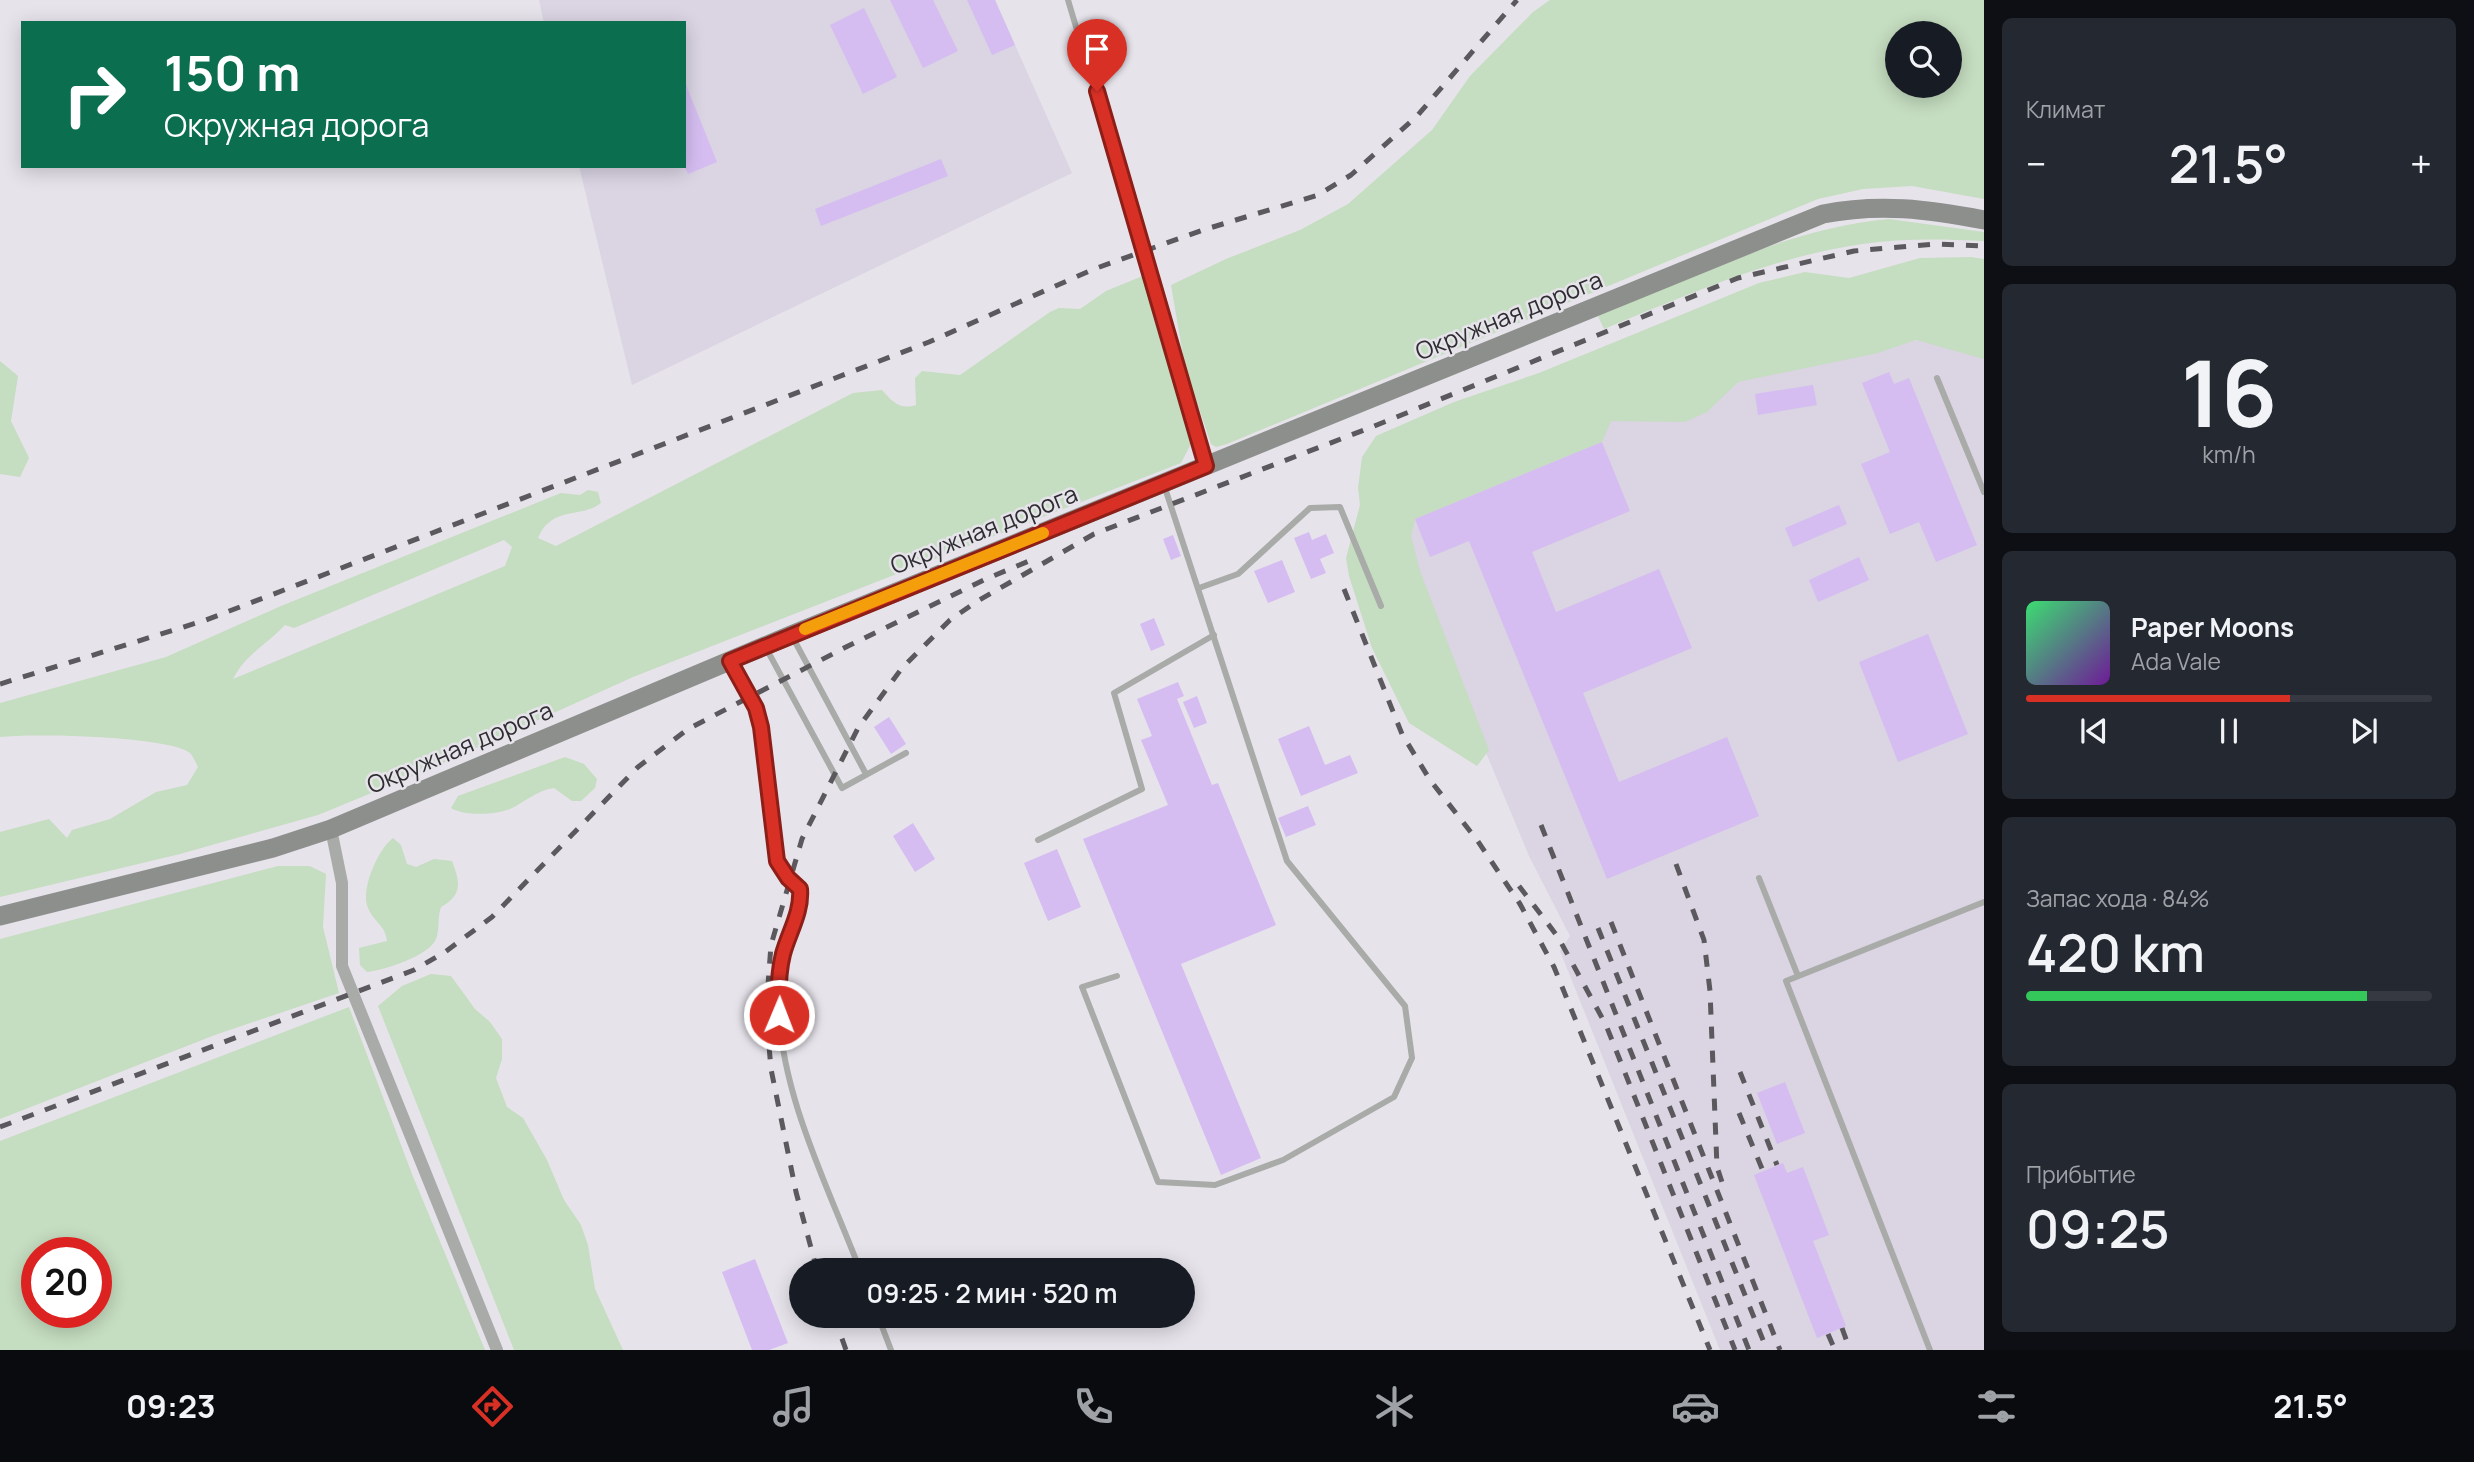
<!DOCTYPE html>
<html lang="ru">
<head>
<meta charset="utf-8">
<style>
  :root { --surface:#171b24; --page:#242831; --text:#f1f3f6; --muted:#9ea1a6; --line:#363941; --accent:#d93025 }
  body { margin:0; font-family:Manrope,sans-serif; background:var(--page); color:var(--text); height:100vh; display:flex; flex-direction:column; font-size:26px; white-space:nowrap }
  * { box-sizing:border-box; margin:0 }
  p { font-size:23px; color:var(--muted) }
  .icon { flex:none; width:38px; height:38px; fill:none; stroke:currentColor; stroke-width:2; stroke-linecap:round; stroke-linejoin:round }
  .map { position:relative; flex:1; overflow:hidden }
  .details { display:flex; flex-direction:column; gap:18px; padding:18px; background:#0d0f14; width:490px }
  .details>* { flex:none }
  .guide { position:absolute; left:21px; top:21px; width:665px; height:147px; border-radius:0px; box-shadow:0 4px 18px #0003; background:#0b6e4f; color:#fff; overflow:hidden }
  .tools { position:absolute; left:1885px; top:21px; display:grid; gap:14px }
  .tools a { display:grid; place-items:center; width:77px; height:77px; border-radius:50%; background:var(--surface); box-shadow:0 4px 18px #0003; font-size:35px }
  .speed { position:absolute; left:21px; top:1237px; display:flex; gap:14px; font-size:35px; font-weight:700; text-align:center }
  .speed>* { display:grid; place-content:center; width:91px; height:91px; border-radius:50%; background:var(--surface); box-shadow:0 4px 18px #0003; line-height:1 }
  .speed .limit { border:10px solid #d22; background:#fff; color:#111 }
  .pin { position:absolute; display:grid; place-items:center; width:60px; height:60px; color:#fff; margin:-72px -30px; border-radius:50% 50% 50% 0; rotate:-45deg; box-shadow:0 0 7px #0007 }
  .pin .icon { rotate:45deg }
  .me { position:absolute; width:77px; margin:-38px; rotate:1deg; stroke-linejoin:round; filter:drop-shadow(0 0 5px #0008) }
  .turn { display:flex; align-items:center; gap:24px; height:147px; padding:0 28px; font-size:32px }
  .turn .icon { width:91px; height:91px; stroke-width:2.5 }
  .turn b { display:block; font-size:49px; line-height:60px }
  .big { font-size:52px; font-weight:600; line-height:1.1 }
  .details .card { flex:1; display:flex; flex-direction:column; justify-content:center; gap:10px; min-width:0; padding:0 24px; border-radius:10px; background:var(--page) }
  .details .dial { align-items:center; gap:0 }
  .dial b { font-size:91px; line-height:1 }
  .song { display:flex; align-items:center; gap:21px }
  .cover { width:84px; height:84px; border-radius:10px; background:linear-gradient(135deg,hsl(140 70% 55%),hsl(280 70% 35%)) }
  .played { height:7px; border-radius:4px; background:linear-gradient(90deg,var(--accent) 65%,var(--line) 65%) }
  .keys { display:flex; justify-content:space-around; direction:ltr }
  .heat { display:flex; justify-content:space-between; align-items:center; font-size:38px; direction:ltr }
  .charge { height:10px; border-radius:5px; background:linear-gradient(90deg,#34c759 84%,var(--line) 0) }
  .trip { position:absolute; left:789px; top:1258px; width:406px; height:70px; border-radius:35px; background:var(--surface); box-shadow:0 4px 18px #0003; font-weight:600; line-height:70px; text-align:center }
  .dock { display:flex; height:112px; justify-content:space-around; align-items:center; background:#090b0e; color:var(--muted) }
  .dock .icon { width:49px; height:49px }
  .dock .current { color:var(--accent) }
  .dock b { font-size:32px; color:var(--text) }
  main { display:flex; flex:1; min-height:0 }
  .map>svg:first-child { display:block }
  .built { fill:#dad4e3 }
  .green { fill:#c5ddc0; fill-rule:evenodd }
  .building { fill:#d5bdf1 }
  .lines { fill:none; stroke-linecap:round; stroke-linejoin:round }
  .service { stroke:#a9aba8; stroke-width:6 }
  .minor { stroke:#a9aba8; stroke-width:12 }
  .secondary { stroke:#8c8f8b; stroke-width:19 }
  .rail { stroke:#5b595d; stroke-width:5; stroke-dasharray:12 12; stroke-linecap:butt }
  .route-casing { stroke:#8d1f18; stroke-width:18 }
  .route { stroke:#d93025; stroke-width:12 }
  .slow { stroke:#f59e0b; stroke-width:12 }
  .labels { text-anchor:middle; stroke-width:5; stroke-linejoin:round; paint-order:stroke }
  .street-label { font-size:24px; fill:#2e2d30; stroke:#e7e3eb }
</style>
</head>
<body>
<main>
<div class="map">
<svg width="1984" height="1350" viewBox="0 0 1984 1350">
  <rect width="100%" height="100%" fill="#e7e3eb"/>
  <g class="built">
    <path d="M539,0h456l77,173 -440,212 -53,-219h105v-143h-140z"/>
    <path d="M1984,329v1021h-264l-160,-399 10,-15 -41,-80 -163,-392 119,-51z"/>
  </g>
  <g class="green">
    <path d="M1550,0h434v199l-72,-13 -49,3 -45,10 -591,245 -11,3 -5,-3 -26,-77 -14,-82 55,-26 74,-29 48,-26 84,-74 38,-54 63,-64zM1897,33h53v53h-53z"/>
    <path d="M1889,219l95,13v9c-41,-2 -82,-3 -122,3 -90,13 -175,51 -258,85l-6,-13c93,-38 190,-88 291,-97z"/>
    <path d="M1971,257l13,2v100l-68,-19 -38,13 -140,29 -31,30 -22,10 -74,-1 -9,21 -187,77 -4,17 9,35 69,179 -12,16 -68,-43 -37,-75 -23,-72 -3,-18 14,-53 -2,-17 4,-31 14,-21 78,-34 85,-29 220,-90 46,-11 44,6 71,-20z"/>
    <path d="M1145,275l49,163 -13,25 -548,214 -203,92 -112,46 -138,39 -180,43v-65l49,-13 18,19 5,-8 38,-11 46,-27 31,-7 11,-18c-2,-4 -5,-11 -8,-14 -19,-17 -161,-20 -190,-16v-34l166,-46 115,-51 280,-113 19,2 8,-5 10,2 3,11c-20,16 -49,2 -63,35l18,8 297,-153 29,-3c11,12 17,20 34,15l-1,-27 7,-7 38,4 90,-63 9,-4 21,1 26,-18zM504,540l8,7 -7,19 -272,113c13,-25 32,-33 52,-54l9,3z"/>
    <path d="M0,361l18,15 -7,45 18,37 -9,19 -20,-3z"/>
    <path d="M565,757l19,7 13,15 -2,9 -14,13h-9l-18,-13c-17,2 -29,14 -44,21 -14,6 -47,7 -59,-1l7,-12z"/>
    <path d="M393,838l8,7 6,19 9,3 18,-8 18,2c8,21 11,34 -11,46 -4,11 -1,22 -5,32 -7,17 -52,31 -69,33l-7,-7 -1,-17 28,-7c-1,-15 -14,-20 -19,-33 -8,-18 10,-59 25,-70z"/>
    <path d="M278,866h32l16,8 -3,53 16,66 -124,42 -215,84v-180z"/>
    <path d="M431,974l20,2 24,33 15,13 12,17v20l-6,19 11,29 16,11 24,42 17,40 17,25 7,20 7,44 28,61h-109l-136,-344 24,-20z"/>
    <path d="M349,1007l63,167 73,176h-485v-209zM37,1253h59v59h-59z"/>
  </g>
  <g class="building">
    <path d="M890,0h43l25,51 -35,17z"/>
    <path d="M967,0h28l20,45 -23,10z"/>
    <path d="M864,8l33,69 -34,17 -33,-69z"/>
    <path d="M684,80l33,82 -29,12 -4,-8z"/>
    <path d="M941,159l7,17 -127,50 -6,-17z"/>
    <path d="M1889,372l5,12 15,-6 68,167 -41,17 -17,-40 -29,12 -29,-70 29,-12 -28,-69z"/>
    <path d="M1813,385l4,20 -59,10 -3,-21z"/>
    <path d="M1602,442l28,69 -98,41 24,60 103,-43 33,79 -109,45 36,89 108,-45 32,79 -152,63 -138,-338 -39,16 -15,-38z"/>
    <path d="M1839,505l8,19 -54,23 -8,-19z"/>
    <path d="M1309,532l3,8 14,-6 8,19 -14,6 6,14 -15,6 -17,-41z"/>
    <path d="M1173,535l8,21 -10,4 -8,-21z"/>
    <path d="M1859,557l10,23 -51,22 -9,-22z"/>
    <path d="M1282,560l13,32 -27,11 -14,-32z"/>
    <path d="M1154,618l11,27 -14,6 -11,-27z"/>
    <path d="M1928,634l40,100 -70,28 -39,-100z"/>
    <path d="M1178,682l6,14 -7,3 35,86 6,-2 58,142 -95,39 80,194 -40,17 -138,-336 85,-34 -27,-65 11,-4 -15,-37z"/>
    <path d="M1197,696l10,27 -13,5 -11,-26z"/>
    <path d="M889,717l17,27 -15,10 -17,-27z"/>
    <path d="M1309,726l16,39 25,-10 8,18 -57,23 -23,-57z"/>
    <path d="M1308,806l8,19 -30,12 -8,-19z"/>
    <path d="M913,823l22,36 -20,13 -22,-36z"/>
    <path d="M1057,849l24,58 -33,14 -24,-58z"/>
    <path d="M1785,1082l20,51 -28,11 -20,-51z"/>
    <path d="M1783,1163l4,10 16,-6 26,68 -16,6 33,85 -29,12 -63,-163z"/>
    <path d="M755,1259l33,84 -19,7h-17l-30,-78z"/>
  </g>
  <g class="lines">
    <g class="service">
      <path d="M1068,0l138,464"/>
      <path d="M1937,378l47,114"/>
      <path d="M1199,588l39,-14 72,-66 30,-1 41,99"/>
      <path d="M792,636l74,138"/>
      <path d="M766,648l76,140 64,-35"/>
      <path d="M731,662l25,46 5,19 16,134 11,17 12,11c2,34 -23,71 -22,110 2,95 49,185 82,271"/>
      <path d="M1038,840l104,-51 -28,-96 100,-58"/>
      <path d="M1759,878l39,98"/>
      <path d="M1117,976l-35,11 76,195 57,3 68,-25 111,-63 18,-39 -7,-52 -118,-145 -123,-376"/>
      <path d="M878,1316l13,34"/>
      <path d="M1930,1350l-144,-369 198,-79"/>
    </g>
    <path class="minor" d="M331,829l11,54v83l155,384"/>
    <path class="secondary" d="M0,916l273,-68 58,-19 460,-194 1032,-421c56,-11 105,-5 161,6"/>
    <g class="rail">
      <path d="M1344,589l58,145 28,46 47,60 43,64 34,63 156,383"/>
      <path d="M0,684l206,-64 723,-278 165,-73 109,-39 115,-35 33,-20 66,-59 100,-116"/>
      <path d="M1541,825l208,525"/>
      <path d="M1676,864l28,76 6,51 7,176 5,15"/>
      <path d="M1519,886l39,51 48,88 129,325"/>
      <path d="M1611,922l169,428"/>
      <path d="M1598,928l169,422"/>
      <path d="M1740,1072l37,93"/>
      <path d="M1739,1113l24,58"/>
      <path d="M0,1127l414,-157 31,-18 47,-35 146,-150 50,-38 160,-83 138,-67 50,-21"/>
      <path d="M817,1270l-21,-78 -25,-123 -5,-58 5,-66 31,-106 56,-111 44,-60 48,-48 26,-18 118,-68 278,-107 366,-149 116,-27 81,-7 49,2"/>
      <path d="M834,1316l12,34"/>
      <path d="M1842,1328l8,22"/>
      <path d="M1828,1334l7,16"/>
    </g>
  </g>
  <g class="lines">
    <defs>
      <path id="route" d="M779,1015c-1,-20 -1,-41 4,-61 6,-22 19,-42 17,-65l-12,-11 -11,-17 -16,-134 -5,-19 -26,-47 476,-195 -109,-375"/>
    </defs>
    <use href="#route" class="route-casing"/>
    <use href="#route" class="route"/>
    <path class="slow" d="M805,629l238,-96"/>
  </g>
  <g class="labels">
    <g class="street-label">
      <text transform="translate(1509 316) rotate(-22)" y="8">Окружная дорога</text>
      <text transform="translate(984 530) rotate(-22)" y="8">Окружная дорога</text>
      <text transform="translate(460 748) rotate(-23)" y="8">Окружная дорога</text>
    </g>
  </g>
</svg>
<div class="tools">
<a><svg class="icon" aria-label="search" viewBox="0 0 24 24"><circle cx="10" cy="10" r="6"/><path d="M15 15l6 6"/></svg></a>
</div>
<div class="speed"><div class="limit">20</div></div>
<div class="pin" style="left:1097px;top:91px;background:#d93025"><svg class="icon" aria-label="arrive" viewBox="0 0 24 24"><path d="M6 21V4h12l-3 4 3 4H6"/></svg></div>
<svg class="me" style="left:779px;top:1015px" viewBox="-20 -20 40 40"><circle r="17" fill="#d93025" stroke="#fff" stroke-width="3"/><path d="M0-11L8 9 0 5-8 9z" fill="#fff"/></svg>
<div class="trip">09:25 · 2 мин · 520 m</div>
<div class="guide">
<div class="turn"><svg class="icon" aria-label="right" viewBox="0 0 24 24"><path d="M7 20v-9h11M14 6l5 5-5 5"/></svg><div><b>150 m</b>Окружная дорога</div></div>
</div>
</div>
<section class="details">
<div class="card"><p>Климат</p>
<div class="heat"><a>−</a><b class="big">21.5°</b><a>+</a></div>
</div>
<div class="card dial"><b>16</b><p>km/h</p></div>
<div class="card">
<div class="song"><i class="cover"></i><div><b>Paper Moons</b><p>Ada Vale</p></div></div>
<div class="played"></div>
<div class="keys"><svg class="icon" aria-label="previous" viewBox="0 0 24 24"><path d="M18 5L8 12l10 7zM5 5v14"/></svg><svg class="icon" aria-label="pause" viewBox="0 0 24 24"><path d="M8 5v14M16 5v14"/></svg><svg class="icon" aria-label="next" viewBox="0 0 24 24"><path d="M6 5l10 7-10 7zM19 5v14"/></svg></div>
</div>
<div class="card"><p>Запас хода · 84%</p><b class="big">420 km</b><div class="charge"></div></div>
<div class="card"><p>Прибытие</p><b class="big">09:25</b></div>
</section>
</main>
<nav class="dock">
<b>09:23</b>
<svg class="icon current" aria-label="directions" viewBox="0 0 24 24"><path d="M12 3l9 9-9 9-9-9zM9 14v-3h6M13 9l2 2-2 2"/></svg>
<svg class="icon" aria-label="music" viewBox="0 0 24 24"><path d="M9 18V5l10-2v13"/><circle cx="6" cy="18" r="3"/><circle cx="16" cy="16" r="3"/></svg>
<svg class="icon" aria-label="phone" viewBox="0 0 24 24"><path d="M5 4h4l2 5-3 2q2 4 5 5l2-3 5 2v4C11 20 4 13 5 4z"/></svg>
<svg class="icon" aria-label="climate" viewBox="0 0 24 24"><path d="M12 3v18M4 7l16 10M4 17L20 7"/></svg>
<svg class="icon" aria-label="car" viewBox="0 0 24 24"><path d="M5 17H2v-5l4-1 3-4h7l3 4 3 1v5h-3M9 17h6M6 11h13"/><circle cx="7" cy="17" r="2"/><circle cx="17" cy="17" r="2"/></svg>
<svg class="icon" aria-label="filters" viewBox="0 0 24 24"><path d="M4 7h16M4 17h16"/><circle cx="9" cy="7" r="2"/><circle cx="15" cy="17" r="2"/></svg>
<b>21.5°</b>
</nav>
</body>
</html>
